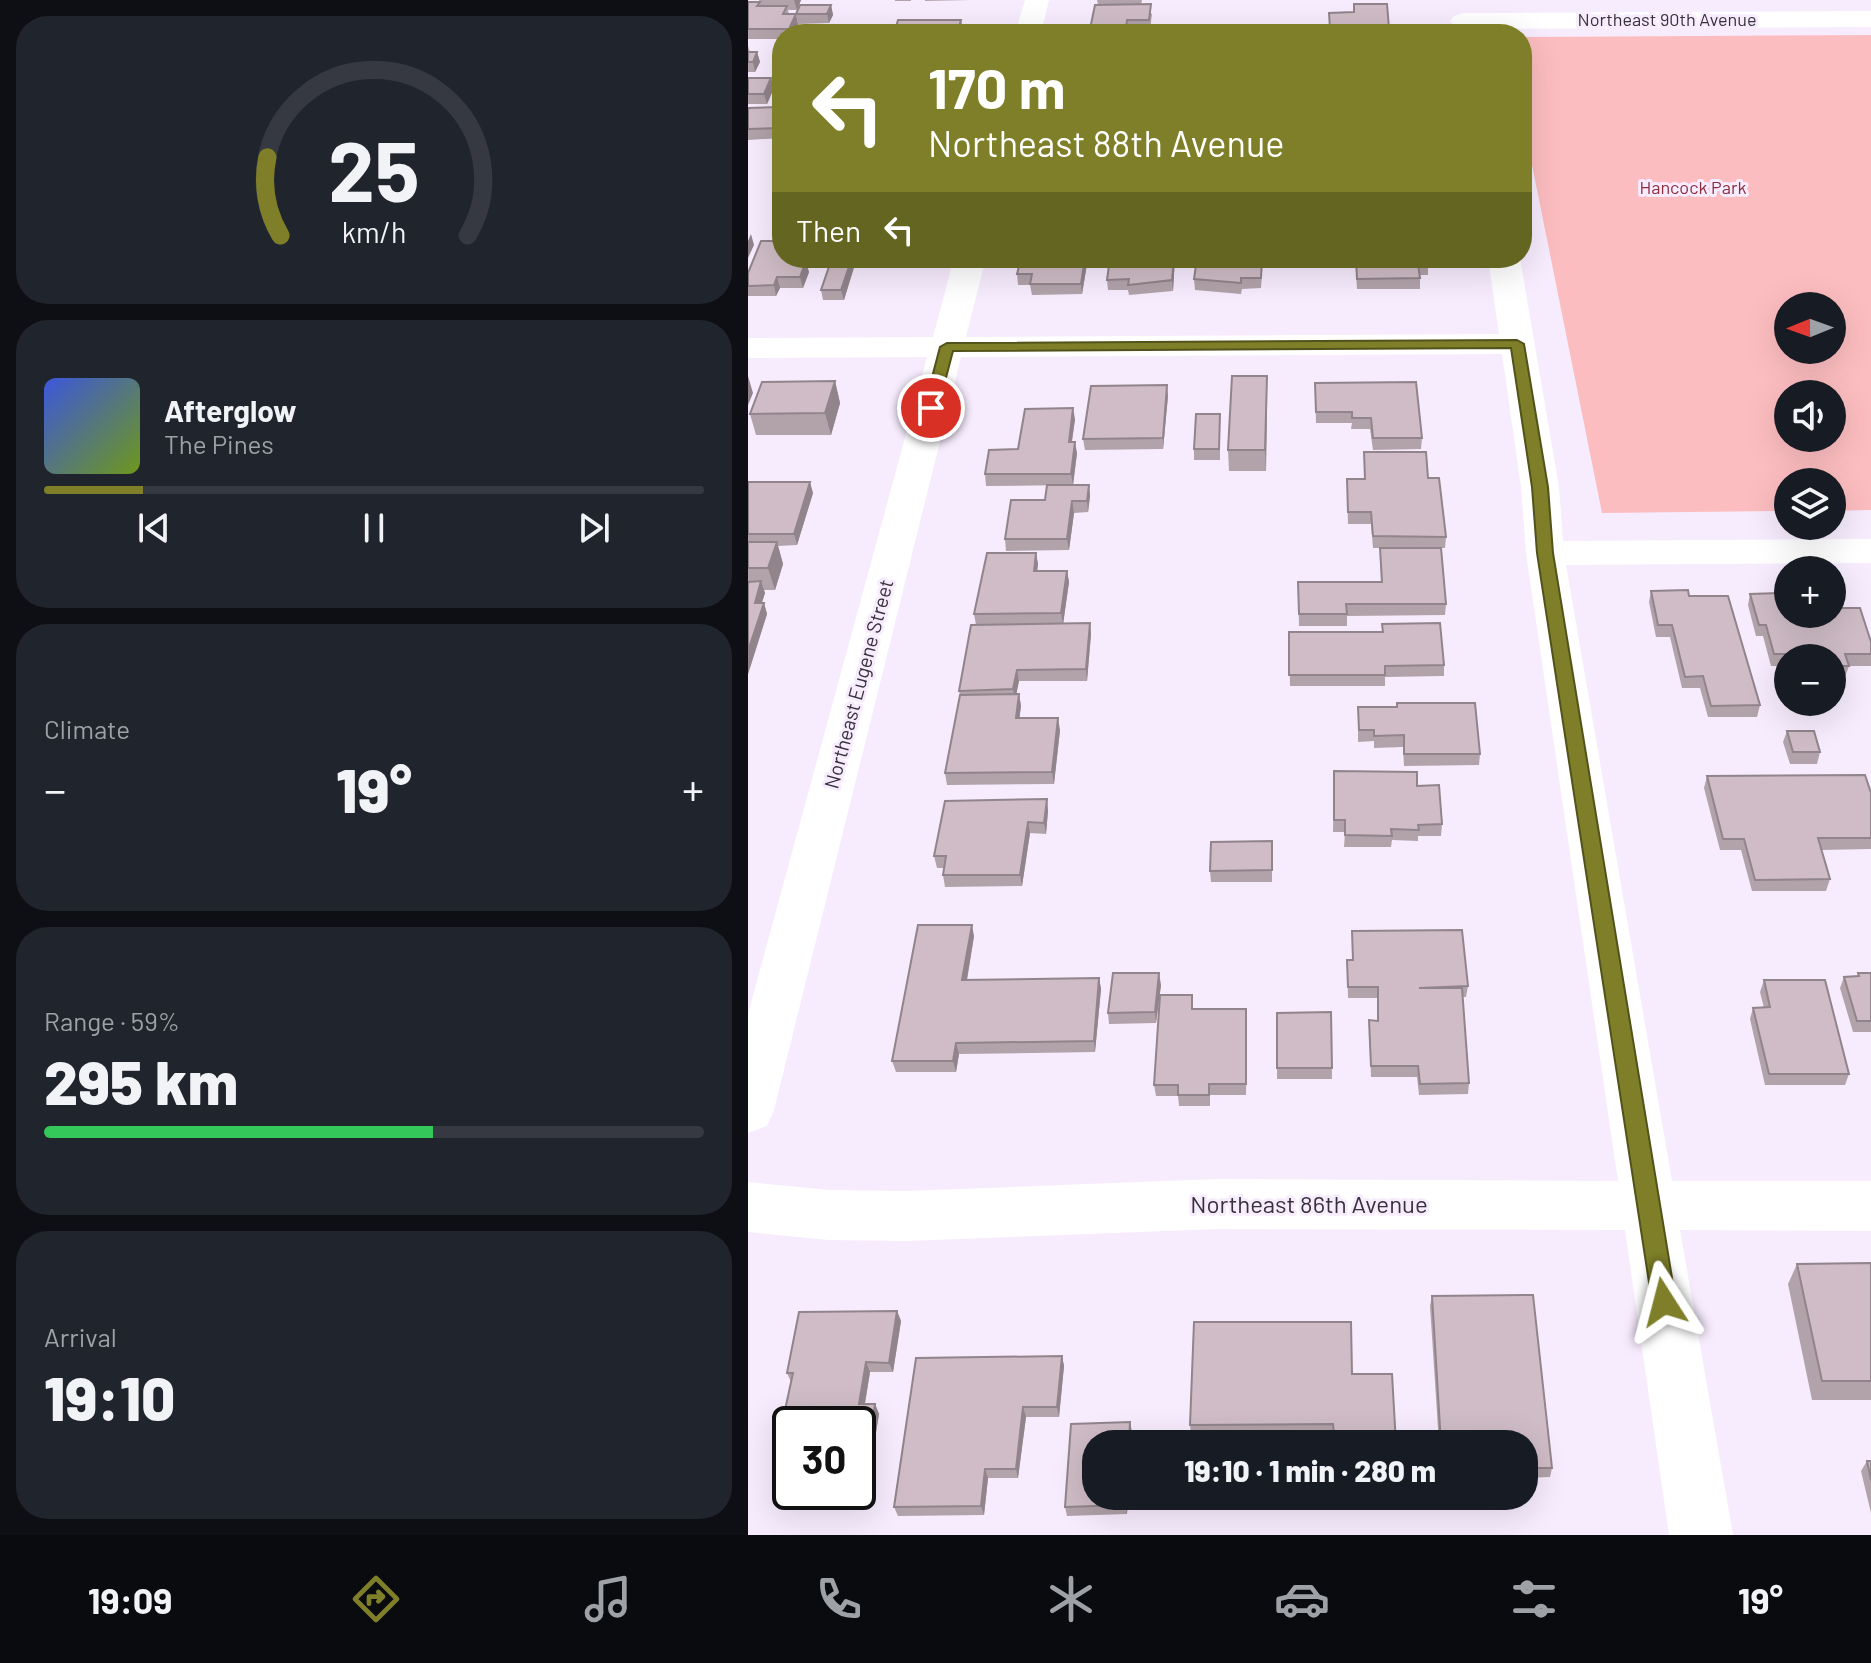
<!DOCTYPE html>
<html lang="en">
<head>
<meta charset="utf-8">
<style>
  :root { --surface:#171b24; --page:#20242c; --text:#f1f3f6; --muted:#9ea1a6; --line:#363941; --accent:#7e7f28 }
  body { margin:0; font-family:Barlow,sans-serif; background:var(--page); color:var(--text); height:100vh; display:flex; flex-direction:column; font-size:30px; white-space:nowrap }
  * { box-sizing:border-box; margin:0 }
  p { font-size:26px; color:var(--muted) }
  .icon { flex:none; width:44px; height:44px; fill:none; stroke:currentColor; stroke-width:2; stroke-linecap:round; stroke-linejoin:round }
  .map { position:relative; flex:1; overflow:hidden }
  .panel { display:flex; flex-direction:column; gap:16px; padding:16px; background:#0d0f14; width:748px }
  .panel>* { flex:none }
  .guide { position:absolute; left:24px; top:24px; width:760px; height:244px; border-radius:32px; box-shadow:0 8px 32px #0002; background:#7e7f28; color:#fff; overflow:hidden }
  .needle { width:52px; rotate:269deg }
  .controls { position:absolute; left:1026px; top:292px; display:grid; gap:16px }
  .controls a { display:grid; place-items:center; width:72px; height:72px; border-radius:50%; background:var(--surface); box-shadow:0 8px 32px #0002; font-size:40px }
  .speed { position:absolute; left:24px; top:1406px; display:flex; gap:16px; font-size:40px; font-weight:700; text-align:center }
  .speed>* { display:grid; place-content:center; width:104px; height:104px; border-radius:50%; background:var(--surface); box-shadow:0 8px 32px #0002; line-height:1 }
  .speed .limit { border:4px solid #111; border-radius:12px; background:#fff; color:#111 }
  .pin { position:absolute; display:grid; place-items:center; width:68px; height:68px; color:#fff; margin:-34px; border:4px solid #fff; border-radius:50%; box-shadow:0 2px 8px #0007 }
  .me { position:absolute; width:88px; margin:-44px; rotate:351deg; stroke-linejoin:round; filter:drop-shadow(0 0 6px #0008) }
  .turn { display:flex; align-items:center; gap:28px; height:168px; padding:0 24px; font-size:36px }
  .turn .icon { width:104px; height:104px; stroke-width:2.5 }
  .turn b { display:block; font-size:56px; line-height:68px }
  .then { display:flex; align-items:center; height:76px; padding:0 24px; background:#0003; gap:16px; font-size:30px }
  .big { font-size:60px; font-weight:800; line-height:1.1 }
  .panel .card { flex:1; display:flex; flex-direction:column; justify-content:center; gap:12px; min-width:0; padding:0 28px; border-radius:32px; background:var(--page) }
  .panel .dial { align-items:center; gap:0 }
  .dial svg { height:208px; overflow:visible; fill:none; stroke:var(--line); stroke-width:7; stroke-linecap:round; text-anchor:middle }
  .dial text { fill:var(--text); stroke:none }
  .song { display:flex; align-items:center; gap:24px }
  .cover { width:96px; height:96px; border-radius:12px; background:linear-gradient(135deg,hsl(230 70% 55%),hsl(80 70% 35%)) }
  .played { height:8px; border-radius:4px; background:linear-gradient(90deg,var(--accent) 15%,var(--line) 15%) }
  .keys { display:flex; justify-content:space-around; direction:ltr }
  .heat { display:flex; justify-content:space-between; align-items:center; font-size:44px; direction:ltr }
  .charge { height:12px; border-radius:6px; background:linear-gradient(90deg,#34c759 59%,var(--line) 0) }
  .trip { position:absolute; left:334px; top:1430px; width:456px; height:80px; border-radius:32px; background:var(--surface); box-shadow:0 8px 32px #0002; font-weight:800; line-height:80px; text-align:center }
  .dock { display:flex; height:128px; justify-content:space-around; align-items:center; background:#090b0e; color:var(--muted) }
  .dock .icon { width:56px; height:56px }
  .dock .selected { color:var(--accent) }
  .dock b { font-size:36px; color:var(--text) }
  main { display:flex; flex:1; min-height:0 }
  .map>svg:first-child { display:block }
  .green { fill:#fcbdc0; fill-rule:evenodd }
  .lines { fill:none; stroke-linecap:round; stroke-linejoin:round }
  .minor { fill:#fff; fill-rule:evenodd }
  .wall { fill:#b2a2aa }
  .shaded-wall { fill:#91848b }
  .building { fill:#cfbcc6; stroke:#91848b; stroke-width:2 }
  .route { fill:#7e7f28; stroke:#52531a; stroke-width:2 }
  .labels { text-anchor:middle; stroke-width:6; stroke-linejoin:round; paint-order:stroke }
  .far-street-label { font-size:18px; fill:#363239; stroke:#f7ecfe }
  .far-park-label { font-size:18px; fill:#8e2c3b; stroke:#f7ecfe }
  .street-label { font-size:20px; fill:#363239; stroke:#f7ecfe }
  .near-street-label { font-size:24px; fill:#363239; stroke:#f7ecfe }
</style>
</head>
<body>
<main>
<section class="panel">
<div class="card dial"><svg viewBox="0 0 100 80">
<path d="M14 69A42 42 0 1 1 86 69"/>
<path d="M14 69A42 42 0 0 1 9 39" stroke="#7e7f28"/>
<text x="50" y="56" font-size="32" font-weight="700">25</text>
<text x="50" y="72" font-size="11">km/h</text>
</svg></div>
<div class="card">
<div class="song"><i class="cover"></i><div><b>Afterglow</b><p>The Pines</p></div></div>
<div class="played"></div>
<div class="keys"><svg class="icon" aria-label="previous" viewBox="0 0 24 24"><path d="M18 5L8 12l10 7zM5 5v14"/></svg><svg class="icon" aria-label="pause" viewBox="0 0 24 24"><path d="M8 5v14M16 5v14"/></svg><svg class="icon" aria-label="next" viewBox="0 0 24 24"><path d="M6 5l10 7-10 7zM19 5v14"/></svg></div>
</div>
<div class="card"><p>Climate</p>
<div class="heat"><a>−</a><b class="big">19°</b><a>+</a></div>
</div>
<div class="card"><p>Range · 59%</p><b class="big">295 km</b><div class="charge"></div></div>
<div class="card"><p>Arrival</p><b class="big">19:10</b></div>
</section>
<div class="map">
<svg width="1123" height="1535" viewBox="0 0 1123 1535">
  <rect width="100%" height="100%" fill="#f7ecfe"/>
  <path class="green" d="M1123,35v475l-39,1v-29h-44v29l-186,2 -80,-398v-78zM1040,306h44v44h-44zM1040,394h44v44h-44z"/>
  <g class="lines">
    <g class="minor">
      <path d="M277,0h24l-8,34h-26z"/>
      <path d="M1123,11v16l-408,2 -9,-3 -4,-5 4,-5 9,-3z"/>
      <path d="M206,258h32l-20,79 533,-3 -11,-76h32l39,229 4,54 308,-2v24l-305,2 106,616h199v50l-191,-1 53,305h-64l-44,-305 -407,-1 -311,12 -78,-1 -81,-8v-50l81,8 78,1 311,-12 400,2 -92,-628 -5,-66 -19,-133 -541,3 -187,753 -7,16 -19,7v-119l179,-657 -179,1v-20l185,-1z"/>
    </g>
  </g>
  <g class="wall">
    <path d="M11,0h42l-4,10h-9l1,4 9,10 -5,10h-11v5h-34v-37h11z"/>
    <rect x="147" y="0" width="16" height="1"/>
    <path d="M177,0h45l-45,1z"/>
    <path d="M349,0h45l-1,5 11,9 -2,16h-22l-1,4h-36l-1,-5 8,-24z"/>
    <path d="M83,5l2,10 -4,8 -31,1 -2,-10z"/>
    <path d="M581,13l60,15v6h-59z"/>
    <path d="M0,46l2,6h7l3,10 -5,10h-7z"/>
    <path d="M0,78h23l3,10 -7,16h-19z"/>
    <path d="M34,107v31l-34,2v-32z"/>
    <path d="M47,258l-1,3 15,11 -6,16h-23l-4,8h-28v-23z"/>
    <path d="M117,258h38l-1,3h-36z"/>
    <path d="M340,258l-6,36 -50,1 -2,-10h-12l-1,-11z"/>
    <path d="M362,258h65l-2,33 -44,4 -1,-5h-20l-1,-10z"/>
    <path d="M449,258h66l-2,30 -19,1 -1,5 -46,-4 -1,-11z"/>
    <path d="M607,258h73v17h-8v14h-63z"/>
    <path d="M107,264l-11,36h-21l-2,-10z"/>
    <path d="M519,376l-1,95h-37l-1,-21z"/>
    <path d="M87,381l5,22 -9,32h-75l-6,-21z"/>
    <path d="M567,383l107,55 -1,11 -48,1 -3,-21h-19l1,-6h-36z"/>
    <path d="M420,396l-5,53 -78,1 -2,-11z"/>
    <path d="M472,414v46h-26v-11z"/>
    <path d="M327,419l-3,23 5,11 -4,32 -87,1 -1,-12 33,-25z"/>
    <path d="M616,452l64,26 18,59 -1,11h-4l5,56 -1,11 -98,1v10h-48l-1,-44h83l-1,-34h5h-12l-2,-24h-23l-1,-33 17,-12z"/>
    <path d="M0,482l65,11 -16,52 -19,1 5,18 -8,26h-11l1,3 -3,10h2l3,11 -19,60z"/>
    <path d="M341,485l1,11 -2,16 -14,1 -5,37 -63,1 -1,-12 40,-39z"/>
    <path d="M288,553l2,11 -1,7h30l2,11 -6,41h27l1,11 -4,47h-68l-3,13h3l2,12 -2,12 41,12 -6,54 -107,1 -2,-12 15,-78 -1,-4 17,-66 -2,-11z"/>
    <path d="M903,591l38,5 71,109 -3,12h-49l-8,-29h-18l-12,-51h-14l-7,-35z"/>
    <path d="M1002,594l121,48v24h-22l-4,11 -13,1v-20h-44v8h-17l-8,-30h-7l-8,-31z"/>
    <path d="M634,624l62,41v11l-59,1v9h-95l-1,-54h93z"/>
    <path d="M610,707l122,47 -1,11 -75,1 -1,-19 -29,1v-7l-16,1z"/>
    <path d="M1039,731l33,21 -3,12h-27l-7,-22z"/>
    <path d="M586,771l83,15 25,38 -1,12h-23v5l-26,-1 -1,7h-47l1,-15h-12z"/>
    <path d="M959,776l164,17v56l-50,1 9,29 -4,12h-74l-11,-41h-21l-16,-62z"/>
    <path d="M299,799l1,12 -2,23 -16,-1 -8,53 -77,1 -2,-12 1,-7h-7l-3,-12z"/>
    <path d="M524,841v41h-61l-1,-11z"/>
    <path d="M604,931l116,55 -2,11h-4l7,86 -1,11 -49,1 -2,-18h-46l-2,-57 9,1 -1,-23h-29l-1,-38h5z"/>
    <path d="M226,936l-7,44 132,-2 2,11 -6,63 -136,2 -3,18h-60l-4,-11z"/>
    <path d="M1110,973h13v59h-18l-13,-44 4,-11 13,-1z"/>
    <path d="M1016,980l85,94 -4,11h-80l-15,-66 3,-11h11l-4,-16z"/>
    <path d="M413,985l-5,38 -47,1 -1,-11z"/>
    <path d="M445,1009l54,11 -1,75h-36v11h-31l-1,-10h-22l-2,-11z"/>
    <path d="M583,1012l1,67h-55v-66z"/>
    <path d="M1123,1263v137h-59l-24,-116 9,-20z"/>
    <path d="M684,1296l120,172 -2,9 -26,1v-34h-85l-9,-138z"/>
    <path d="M149,1311l4,10 -8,51h-23l-5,32h10l4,10 -9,55 -12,1v-46h-68v46h-10l-6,-9 17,-79 -4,-9z"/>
    <path d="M314,1356l2,10 -5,51h-33l-8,61h-30l-4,37 -86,1 -4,-9z"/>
    <path d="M604,1374l44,70h-62l-1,-10h-142l-1,-9z"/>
    <path d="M384,1432l-5,82 -60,2 -2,-9z"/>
    <path d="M1119,1461h4v52l-10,-42z"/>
  </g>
  <g class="shaded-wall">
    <path d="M46,0h7l-4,10z"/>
    <path d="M83,5l2,10 -4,8 -2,-9z"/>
    <path d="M48,14l2,10 -5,10h-3l-1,-5z"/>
    <path d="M213,20l2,10 -2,4h-4z"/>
    <path d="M9,52l3,10 -5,10 -2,-10z"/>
    <path d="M23,78l3,10 -7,16 -3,-10z"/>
    <path d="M3,234l3,11 -6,13v-17z"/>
    <path d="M104,258h2l1,6 -11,36 -3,-10z"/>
    <path d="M337,258h3l-6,36 -1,-10z"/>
    <path d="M426,258h1l-2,33 -1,-11z"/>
    <path d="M58,261l3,11 -6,16 -3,-11z"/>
    <path d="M29,277l3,11 -4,8 -2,-11z"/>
    <path d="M0,376l5,17 -5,12z"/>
    <path d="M519,376v21l-1,74 -1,-21z"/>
    <path d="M87,381l5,22 -9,32 -6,-22z"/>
    <path d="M419,385l1,11 -5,53v-11z"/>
    <path d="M325,408l2,11 -5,34 -1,-11z"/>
    <path d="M327,442l2,11 -4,32 -2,-11z"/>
    <path d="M62,482l3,11 -16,52 -3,-11z"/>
    <path d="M341,485l1,11 -2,16 -1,-11z"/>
    <path d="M324,501l2,12 -5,37 -2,-11z"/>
    <path d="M29,542l6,22 -8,26 -7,-22z"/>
    <path d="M288,553l2,11 -2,18 -2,-11z"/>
    <path d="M319,571l2,11 -6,43 -2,-12z"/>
    <path d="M13,581l4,12 -7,21 -3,-11z"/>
    <path d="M16,603l3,11 -19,60v-23z"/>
    <path d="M342,623l1,11 -4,47 -1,-12z"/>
    <path d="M269,670l2,11 -4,20 -2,-12z"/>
    <path d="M271,694l2,12 -3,24 -2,-12z"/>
    <path d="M310,718l2,12 -6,54 -2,-12z"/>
    <path d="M299,799l1,12 -2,23 -2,-11z"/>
    <path d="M280,822l2,11 -8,53 -2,-11z"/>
    <path d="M224,925l2,11 -9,55 -3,-11z"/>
    <path d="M411,973l2,12 -5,38 -1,-11z"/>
    <path d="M351,978l2,11 -6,63 -1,-11z"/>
    <path d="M208,1043l3,11 -3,18 -3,-11z"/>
    <path d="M149,1311l4,10 -8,51 -4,-9z"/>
    <path d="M314,1356l2,10 -5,51 -2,-10z"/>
    <path d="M118,1362l4,10 -7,42 -4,-10z"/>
    <path d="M127,1404l4,10 -9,55 -4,-9z"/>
    <path d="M275,1407l3,10 -8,61 -2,-9z"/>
    <path d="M382,1422l2,10 -1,12h-2z"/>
    <path d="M237,1469l3,9 -4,37 -3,-9z"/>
    <path d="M378,1496h2l-1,18 -2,-9z"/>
  </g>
  <g class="building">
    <path d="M0,2h12l-3,4h30l-4,8h13l-7,15h-41z"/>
    <path d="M403,4l-2,16h-22l-1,9h-36l5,-24z"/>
    <path d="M606,4h33l2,24 -59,1 -1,-16 25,-1z"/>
    <path d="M52,5h31l-4,9h-31z"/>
    <path d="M150,20h63l-4,14h-63z"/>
    <path d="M94,33v1h-43z"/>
    <path d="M0,52h9l-4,10h-5z"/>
    <path d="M0,78h23l-7,16h-16z"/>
    <path d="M34,107v21l-34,1v-21z"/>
    <path d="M13,241h21v17h7l-1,3h18l-6,16h-23l-3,8 -26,1v-13z"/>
    <path d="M84,258h20l-11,32h-20z"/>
    <path d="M273,258h64l-4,26h-51l2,-10h-15z"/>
    <path d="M362,258h64l-2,22 -44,5 1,-6 -22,1z"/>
    <path d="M449,258h65l-1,20h-20v5l-47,-4z"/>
    <path d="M608,258h72v6h-10l2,14 -63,1z"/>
    <path d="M484,376h35l-2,74h-37z"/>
    <path d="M87,381l-10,32 -75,1 12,-32z"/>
    <path d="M668,382l6,56h-49l-2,-20h-19v-6h-36l-1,-29z"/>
    <path d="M419,385l-4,53 -80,1 8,-53z"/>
    <path d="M325,408l-4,34h6l-4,32h-86l4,-24 29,-1 7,-40z"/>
    <path d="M448,414h24l-1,35h-25z"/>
    <path d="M616,452h62l2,26h11l7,59 -73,-1 -2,-24h-23l-1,-33h18z"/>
    <path d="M0,482h62l-16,52h-46z"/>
    <path d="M299,485h42l-2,16h-15l-5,38h-62l6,-39h34z"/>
    <path d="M0,542h29l-9,26h-20z"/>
    <path d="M632,548h61l5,56h-100l1,10h-48l-1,-32h84z"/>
    <path d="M239,553h49l-2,18h33l-6,42 -87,1z"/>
    <path d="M13,581l-6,22h9l-16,48v-69z"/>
    <path d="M940,590l1,6h39l32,109 -49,1 -8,-30 -18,1 -13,-52h-14l-7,-34z"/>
    <path d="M1034,593l6,16v5h44v-6h28l11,34v12h-26l4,12h-17v-8h-19l-1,-4h-38l-8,-29h-7l-9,-31z"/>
    <path d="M342,623l-4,46 -69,1 -4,19 -54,2 12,-66z"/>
    <path d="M692,623l4,42 -59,1v9h-96v-43h94l-1,-8z"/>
    <path d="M271,694l-3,24h42l-6,54 -107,1 15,-78z"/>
    <path d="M649,703h78l5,51h-76v-19l-30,1v-6h-15l-1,-23h39z"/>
    <path d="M1039,731h27l6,21h-27z"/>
    <path d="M586,771l83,1v14l22,-1 3,39 -24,1 1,5 -28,-1 1,7 -47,-1v-15h-11z"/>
    <path d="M1117,775l6,18v45h-53l12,41 -75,1 -11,-41h-21l-16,-63z"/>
    <path d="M299,799l-3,24 -16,-1 -8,53h-77l3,-19h-12l11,-55z"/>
    <path d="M524,841v29l-62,1 1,-29z"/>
    <path d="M170,925h54l-10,55 137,-2 -5,63 -138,2 -3,18h-61z"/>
    <path d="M714,930l6,56 -49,2h43l7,95 -49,1 -2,-18h-47l-2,-46 9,1v-34h-30l-1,-27h6l-1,-29z"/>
    <path d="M365,973h46l-4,39 -47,1z"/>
    <path d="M1110,973h13v48h-14l-13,-44 15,-1z"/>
    <path d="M1016,980h61l24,94h-80l-16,-66 17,-1z"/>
    <path d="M412,995h32v14h54v75h-37v11h-31v-10h-24z"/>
    <path d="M583,1012l1,56h-55v-55z"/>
    <path d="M1123,1263v118h-49l-25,-117z"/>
    <path d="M785,1295l19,173h-28v-24h-83l-9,-148z"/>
    <path d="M149,1311l-8,52 -23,-1 -7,42h16l-9,56h-8v-36h-68v37h-16l19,-88h-6l12,-61z"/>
    <path d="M446,1322h157l1,52h40l4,70h-61l-2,-20 -143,1z"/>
    <path d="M314,1356l-5,51h-34l-7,62h-31l-4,37 -87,1 22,-149z"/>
    <path d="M382,1422l-1,22h-33v52h30l-1,9 -60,2 6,-83z"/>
    <path d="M1119,1461h4v19z"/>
  </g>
  <path class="route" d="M769,340l7,4 24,143 5,66 123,749 -4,8 -8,3 -8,-3 -4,-8 -115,-749 -5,-66 -21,-139 -558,3 -15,57 -7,4 -7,-4 16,-61 7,-4z"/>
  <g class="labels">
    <g class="far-street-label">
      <text x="919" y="26">Northeast 90th Avenue</text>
    </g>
    <g class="far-park-label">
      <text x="945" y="194">Hancock Park</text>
    </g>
    <g class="street-label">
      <text transform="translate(111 684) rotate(-75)" y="7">Northeast Eugene Street</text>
    </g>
    <g class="near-street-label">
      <text x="561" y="1213">Northeast 86th Avenue</text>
    </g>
  </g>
</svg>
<div class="controls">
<a><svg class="needle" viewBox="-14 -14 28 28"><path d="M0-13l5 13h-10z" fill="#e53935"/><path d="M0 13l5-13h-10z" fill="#9ea1a6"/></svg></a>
<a><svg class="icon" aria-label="sound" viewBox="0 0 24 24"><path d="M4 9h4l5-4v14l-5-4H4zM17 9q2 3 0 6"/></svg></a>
<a><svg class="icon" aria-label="layers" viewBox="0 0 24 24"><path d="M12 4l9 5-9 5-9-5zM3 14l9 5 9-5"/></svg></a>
<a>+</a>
<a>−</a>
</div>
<div class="speed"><div class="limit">30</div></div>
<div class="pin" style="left:183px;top:408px;background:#d93025"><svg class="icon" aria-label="arrive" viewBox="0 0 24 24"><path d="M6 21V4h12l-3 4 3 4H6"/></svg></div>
<svg class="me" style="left:916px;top:1302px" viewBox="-20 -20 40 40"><path d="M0-17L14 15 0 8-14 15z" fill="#7e7f28" stroke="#fff" stroke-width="4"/></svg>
<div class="trip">19:10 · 1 min · 280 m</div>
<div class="guide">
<div class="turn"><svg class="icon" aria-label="left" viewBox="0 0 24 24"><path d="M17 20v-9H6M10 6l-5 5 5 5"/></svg><div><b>170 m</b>Northeast 88th Avenue</div></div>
<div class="then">Then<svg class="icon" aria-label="left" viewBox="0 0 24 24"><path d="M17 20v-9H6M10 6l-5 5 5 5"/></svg></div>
</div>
</div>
</main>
<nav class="dock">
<b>19:09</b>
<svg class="icon selected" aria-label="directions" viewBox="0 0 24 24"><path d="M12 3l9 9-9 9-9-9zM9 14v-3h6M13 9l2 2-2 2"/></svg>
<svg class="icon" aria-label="music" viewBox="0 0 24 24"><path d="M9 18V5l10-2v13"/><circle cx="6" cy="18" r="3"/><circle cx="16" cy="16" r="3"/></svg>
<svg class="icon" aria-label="phone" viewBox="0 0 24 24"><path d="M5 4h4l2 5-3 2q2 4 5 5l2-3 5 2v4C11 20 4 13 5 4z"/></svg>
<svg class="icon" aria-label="climate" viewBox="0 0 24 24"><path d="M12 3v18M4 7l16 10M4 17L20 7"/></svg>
<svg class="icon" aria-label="car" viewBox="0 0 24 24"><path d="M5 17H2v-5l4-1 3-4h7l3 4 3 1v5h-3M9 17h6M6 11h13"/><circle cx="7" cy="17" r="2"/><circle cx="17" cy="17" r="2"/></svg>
<svg class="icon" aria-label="filters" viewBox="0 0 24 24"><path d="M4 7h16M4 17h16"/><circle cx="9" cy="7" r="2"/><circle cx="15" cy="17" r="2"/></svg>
<b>19°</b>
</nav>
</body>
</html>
